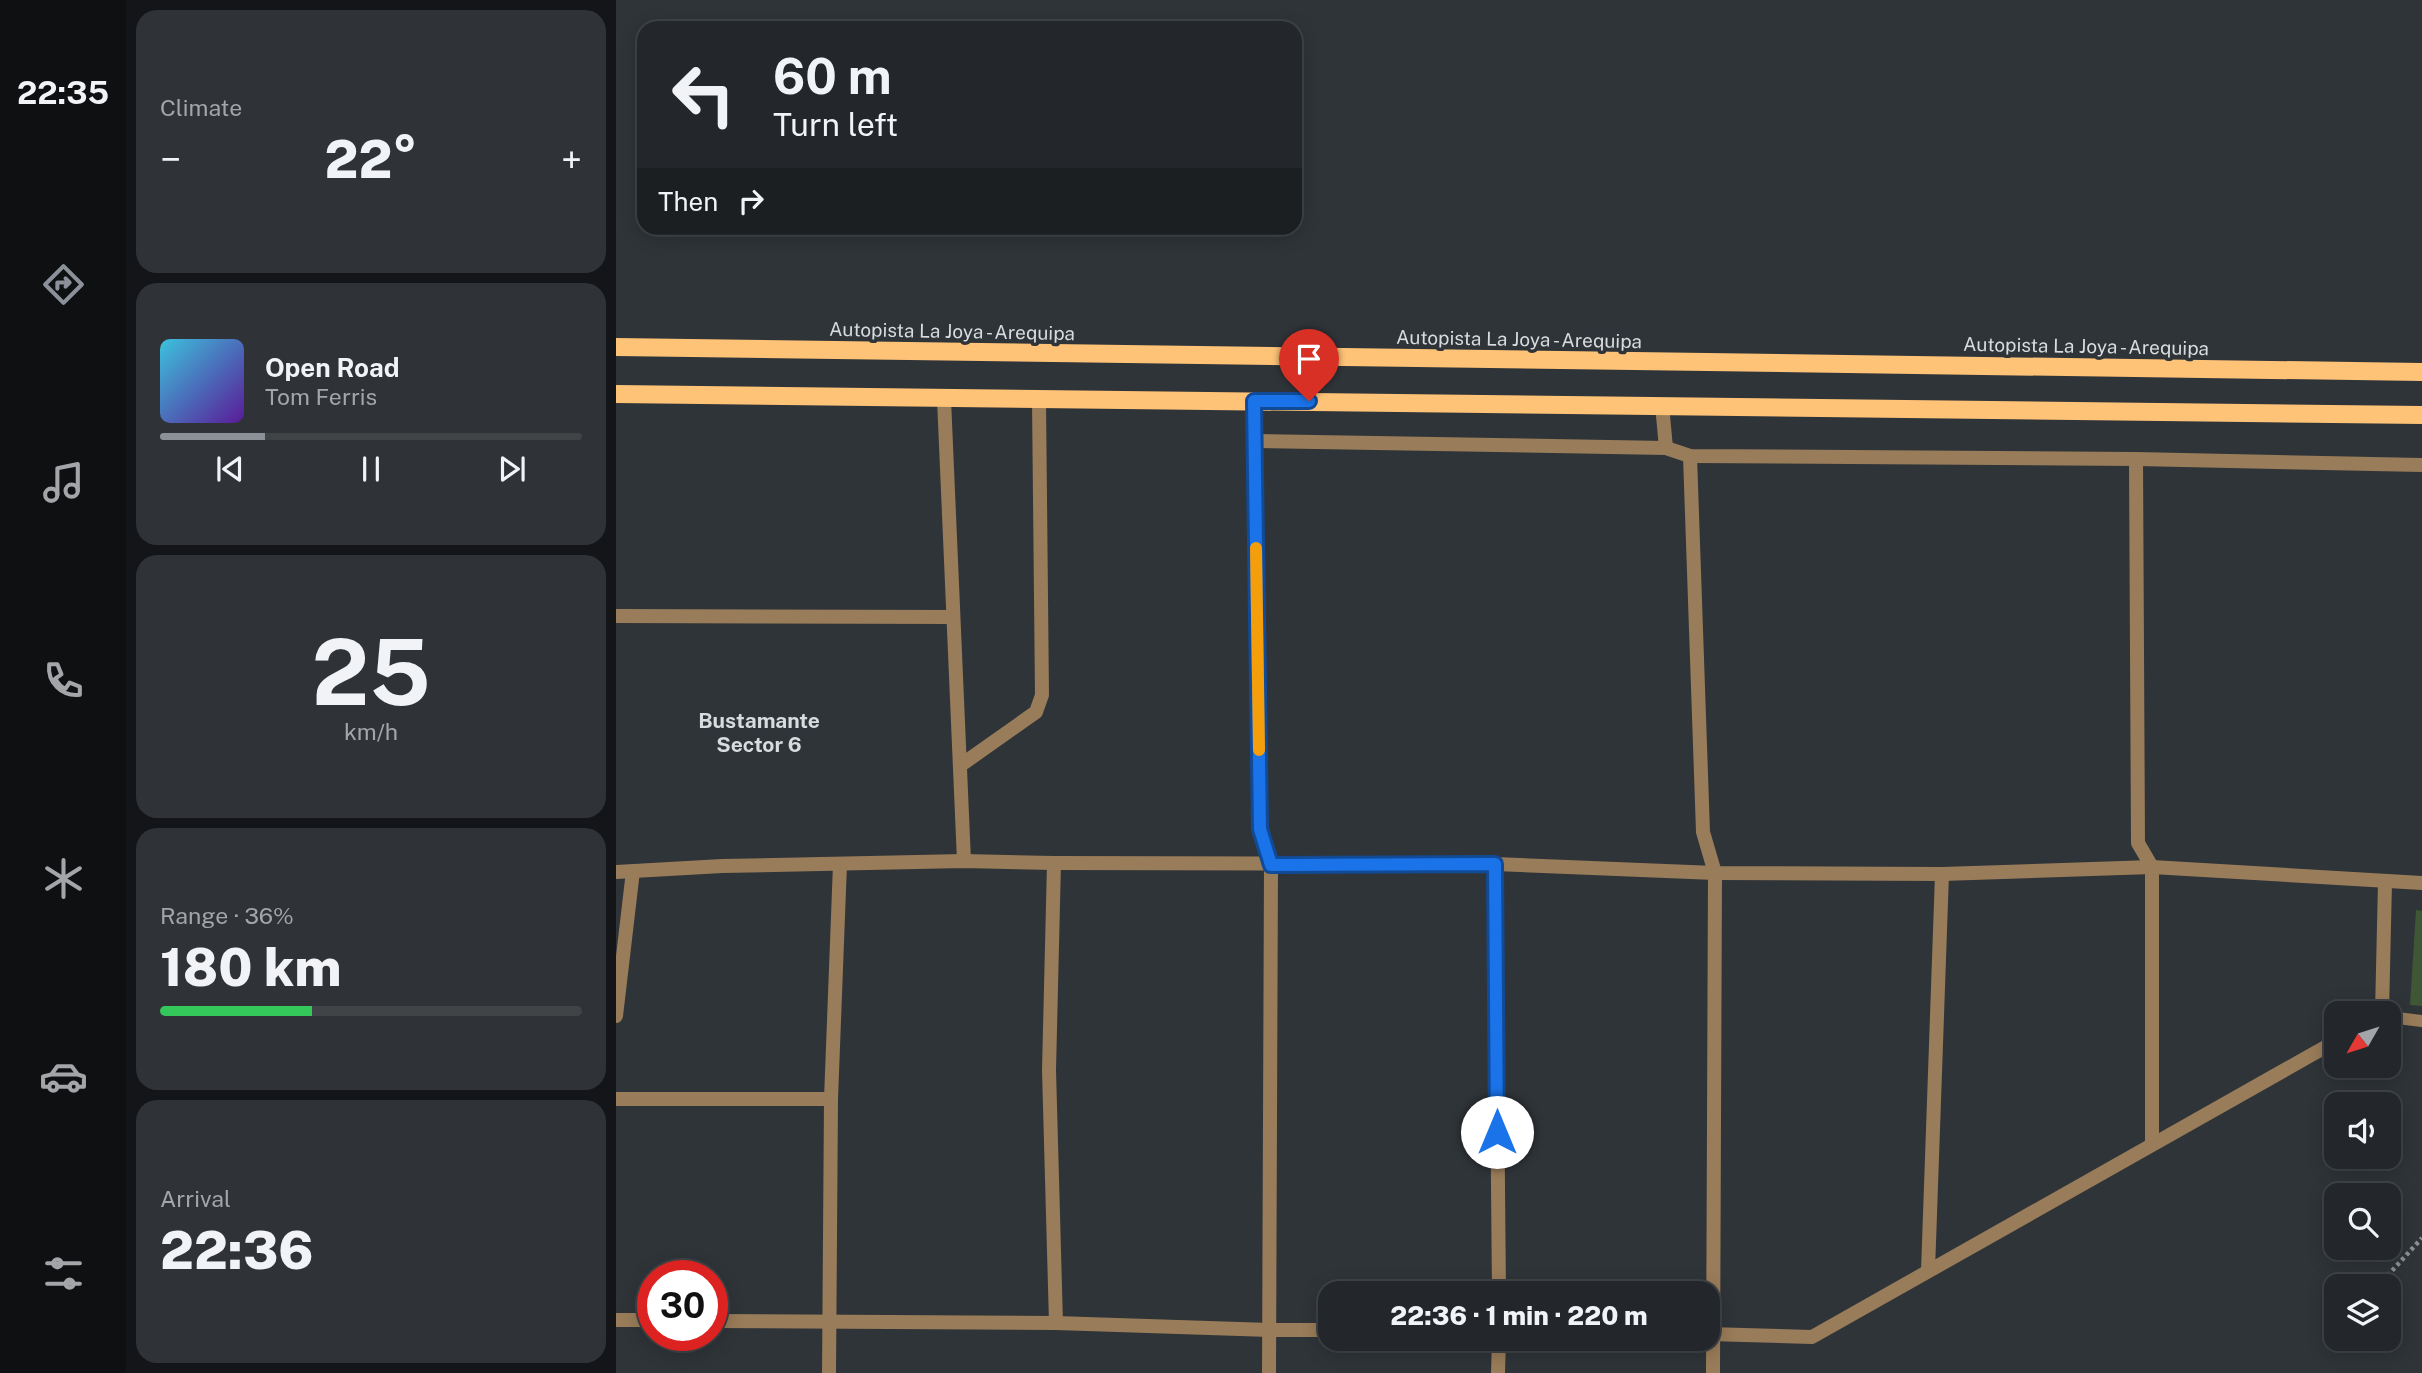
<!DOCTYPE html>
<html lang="en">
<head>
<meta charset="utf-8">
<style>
  :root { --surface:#23272b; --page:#2f3337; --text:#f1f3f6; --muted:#a3a5a9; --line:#404447; --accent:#8c9099 }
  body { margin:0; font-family:"Public Sans",sans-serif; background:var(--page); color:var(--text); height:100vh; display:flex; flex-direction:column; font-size:26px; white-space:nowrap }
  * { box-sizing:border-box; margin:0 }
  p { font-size:23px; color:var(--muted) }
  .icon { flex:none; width:38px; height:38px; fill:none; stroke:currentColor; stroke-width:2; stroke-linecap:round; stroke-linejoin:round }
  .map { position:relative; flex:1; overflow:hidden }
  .sheet { display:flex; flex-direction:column; gap:10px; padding:10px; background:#131518; width:490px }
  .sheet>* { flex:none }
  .top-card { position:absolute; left:21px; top:21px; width:665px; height:214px; border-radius:21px; box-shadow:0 4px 18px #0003,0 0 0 2px var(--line); background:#23272b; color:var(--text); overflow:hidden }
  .needle { width:46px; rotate:231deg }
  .fabs { position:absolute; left:1708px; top:1001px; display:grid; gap:14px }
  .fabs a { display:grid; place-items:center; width:77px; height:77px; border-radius:14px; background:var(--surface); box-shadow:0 4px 18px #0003,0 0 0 2px var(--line); font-size:35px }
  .speed { position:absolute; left:21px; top:1260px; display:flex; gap:14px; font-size:35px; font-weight:700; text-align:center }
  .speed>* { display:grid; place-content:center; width:91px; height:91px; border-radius:50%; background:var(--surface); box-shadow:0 4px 18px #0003,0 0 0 2px var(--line); line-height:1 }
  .speed .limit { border:10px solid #d22; background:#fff; color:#111 }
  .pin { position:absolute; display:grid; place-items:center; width:60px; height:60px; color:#fff; margin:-72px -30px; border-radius:50% 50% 50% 0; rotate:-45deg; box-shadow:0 0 7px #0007 }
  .pin .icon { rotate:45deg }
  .me { position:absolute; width:77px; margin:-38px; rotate:0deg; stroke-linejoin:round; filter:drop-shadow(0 0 5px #0008) }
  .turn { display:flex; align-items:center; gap:24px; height:147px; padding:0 21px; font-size:32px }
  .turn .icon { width:91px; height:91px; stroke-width:2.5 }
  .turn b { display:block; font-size:49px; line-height:60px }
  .then { display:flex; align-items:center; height:66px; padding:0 21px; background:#0003; gap:14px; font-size:26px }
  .big { font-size:52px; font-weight:800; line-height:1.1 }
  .sheet .widget { flex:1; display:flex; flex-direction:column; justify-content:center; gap:10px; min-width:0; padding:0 24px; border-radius:21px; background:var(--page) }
  .sheet .dial { align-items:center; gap:0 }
  .dial b { font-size:91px; line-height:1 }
  .song { display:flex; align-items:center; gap:21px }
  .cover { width:84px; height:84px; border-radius:10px; background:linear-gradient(135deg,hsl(190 70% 55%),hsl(270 70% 35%)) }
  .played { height:7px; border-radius:4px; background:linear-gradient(90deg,var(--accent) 25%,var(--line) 25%) }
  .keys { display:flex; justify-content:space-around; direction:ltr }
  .heat { display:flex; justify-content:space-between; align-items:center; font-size:38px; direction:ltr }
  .charge { height:10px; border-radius:5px; background:linear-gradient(90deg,#34c759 36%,var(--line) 0) }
  .trip { position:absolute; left:702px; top:1281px; width:402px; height:70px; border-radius:21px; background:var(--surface); box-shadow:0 4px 18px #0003,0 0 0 2px var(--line); font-weight:800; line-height:70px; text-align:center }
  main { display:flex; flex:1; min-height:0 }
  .tab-bar { display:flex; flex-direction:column; width:126px; justify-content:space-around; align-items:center; background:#0e1011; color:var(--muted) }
  .tab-bar .icon { width:49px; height:49px }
  .tab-bar .on { color:var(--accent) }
  .tab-bar b { font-size:32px; color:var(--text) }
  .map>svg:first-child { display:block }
  .green { fill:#3f5735 }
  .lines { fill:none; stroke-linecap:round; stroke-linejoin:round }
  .path { stroke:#8c9094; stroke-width:4.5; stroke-dasharray:3.5 3.5; stroke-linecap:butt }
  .lane { stroke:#997c59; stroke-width:12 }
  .street { stroke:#997c59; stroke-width:14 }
  .primary { stroke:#fec377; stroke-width:18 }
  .route-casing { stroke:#114b97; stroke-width:18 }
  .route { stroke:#1a73e8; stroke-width:12 }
  .slow { stroke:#f59e0b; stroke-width:12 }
  .labels { text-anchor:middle; stroke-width:7; stroke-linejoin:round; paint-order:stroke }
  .street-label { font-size:19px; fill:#d8dcdf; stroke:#2f3439 }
  .neighbourhood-label { font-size:21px; font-weight:bold; fill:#d8dcdf; stroke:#2f3439 }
</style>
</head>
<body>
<main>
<nav class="tab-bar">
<b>22:35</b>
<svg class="icon on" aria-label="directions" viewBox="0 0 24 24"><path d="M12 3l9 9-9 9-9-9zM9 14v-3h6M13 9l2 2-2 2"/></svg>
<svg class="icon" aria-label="music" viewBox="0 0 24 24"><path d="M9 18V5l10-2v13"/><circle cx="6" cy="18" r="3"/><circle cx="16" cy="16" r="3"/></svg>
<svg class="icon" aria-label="phone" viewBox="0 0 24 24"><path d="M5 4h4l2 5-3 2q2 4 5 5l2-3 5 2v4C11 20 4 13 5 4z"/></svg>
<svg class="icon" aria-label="climate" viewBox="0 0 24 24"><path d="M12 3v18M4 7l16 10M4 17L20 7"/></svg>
<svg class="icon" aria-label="car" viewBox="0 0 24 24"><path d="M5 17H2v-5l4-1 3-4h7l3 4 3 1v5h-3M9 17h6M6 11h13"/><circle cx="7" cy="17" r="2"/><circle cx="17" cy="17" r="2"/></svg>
<svg class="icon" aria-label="filters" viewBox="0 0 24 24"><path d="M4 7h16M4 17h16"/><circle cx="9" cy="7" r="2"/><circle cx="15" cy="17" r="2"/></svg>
</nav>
<section class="sheet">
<div class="widget"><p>Climate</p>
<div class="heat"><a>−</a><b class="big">22°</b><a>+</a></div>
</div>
<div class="widget">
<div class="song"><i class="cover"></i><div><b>Open Road</b><p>Tom Ferris</p></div></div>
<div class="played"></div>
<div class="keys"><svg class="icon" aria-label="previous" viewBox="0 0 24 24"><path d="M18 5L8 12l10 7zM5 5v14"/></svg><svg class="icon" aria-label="pause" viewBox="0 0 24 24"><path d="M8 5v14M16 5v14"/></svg><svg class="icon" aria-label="next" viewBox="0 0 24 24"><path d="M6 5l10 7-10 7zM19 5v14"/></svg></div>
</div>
<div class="widget dial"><b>25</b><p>km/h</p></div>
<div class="widget"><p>Range · 36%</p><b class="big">180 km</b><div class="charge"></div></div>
<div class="widget"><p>Arrival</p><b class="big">22:36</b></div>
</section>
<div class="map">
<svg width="1806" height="1373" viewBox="0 0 1806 1373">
  <rect width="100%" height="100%" fill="#2f3439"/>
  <path class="green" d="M1800,910l6,1v95l-12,-1z"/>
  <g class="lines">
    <path class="path" d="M1762,1286l44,-48"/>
    <path class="lane" d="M1773,1017l33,4"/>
    <g class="street">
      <path d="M328,399l20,462"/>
      <path d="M638,401l6,428 11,36 -2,508"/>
      <path d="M1046,405l4,43"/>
      <path d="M638,441l412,7 24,8 446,3 286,6"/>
      <path d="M1074,456l13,376 12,41 -2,500"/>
      <path d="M1520,459l2,384 14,24v277"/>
      <path d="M0,616l337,1"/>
      <path d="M345,765l75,-53 6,-17 -3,-295"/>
      <path d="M438,863l-5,207 7,253"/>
      <path d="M879,864l4,429"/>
      <path d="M0,872l106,-6 242,-5 90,2 441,1 220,9 227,1 210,-7 270,16"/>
      <path d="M1766,1013l3,-131"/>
      <path d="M0,1016l17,-145"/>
      <path d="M0,1099h215"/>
      <path d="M1312,1271l14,-397"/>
      <path d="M0,1320h37"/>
      <path d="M96,1321l344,2 214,7h60"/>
      <path d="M1092,1334l104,3 524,-296"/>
      <path d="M213,1373l2,-274 9,-235"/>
      <path d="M882,1373l1,-34"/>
    </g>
    <g class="primary">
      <path d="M0,347l1806,25"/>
      <path d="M0,394l1806,21"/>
    </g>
  </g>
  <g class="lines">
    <defs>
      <path id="route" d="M693,401h-55l6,428 11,36 224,-1 2,268"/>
    </defs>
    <use href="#route" class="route-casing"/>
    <use href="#route" class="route"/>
    <path class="slow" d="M640,548l3,202"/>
  </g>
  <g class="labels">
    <g class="street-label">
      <text transform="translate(336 331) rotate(1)" y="7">Autopista La Joya - Arequipa</text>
      <text transform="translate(903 339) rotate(1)" y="7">Autopista La Joya - Arequipa</text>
      <text transform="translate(1470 346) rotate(1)" y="7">Autopista La Joya - Arequipa</text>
    </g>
    <g class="neighbourhood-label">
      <text x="143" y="728">Bustamante<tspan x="143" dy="24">Sector 6</tspan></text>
    </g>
  </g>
</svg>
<div class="fabs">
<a><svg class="needle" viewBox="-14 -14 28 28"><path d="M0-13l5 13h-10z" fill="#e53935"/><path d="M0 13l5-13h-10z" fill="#a3a5a9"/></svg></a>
<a><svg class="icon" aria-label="sound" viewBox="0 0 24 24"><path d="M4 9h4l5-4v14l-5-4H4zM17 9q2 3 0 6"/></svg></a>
<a><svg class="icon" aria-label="search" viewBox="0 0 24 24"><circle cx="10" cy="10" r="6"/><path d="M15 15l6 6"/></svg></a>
<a><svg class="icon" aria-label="layers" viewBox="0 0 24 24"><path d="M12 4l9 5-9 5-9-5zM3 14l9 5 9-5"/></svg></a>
</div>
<div class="speed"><div class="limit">30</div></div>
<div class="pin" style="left:693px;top:401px;background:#d93025"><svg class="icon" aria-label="arrive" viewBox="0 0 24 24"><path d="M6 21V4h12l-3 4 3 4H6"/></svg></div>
<svg class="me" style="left:881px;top:1132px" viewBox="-20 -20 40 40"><circle r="19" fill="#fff"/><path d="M0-13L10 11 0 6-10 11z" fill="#1a73e8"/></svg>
<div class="trip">22:36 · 1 min · 220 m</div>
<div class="top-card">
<div class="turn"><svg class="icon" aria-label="left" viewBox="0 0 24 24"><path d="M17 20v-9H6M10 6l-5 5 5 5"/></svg><div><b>60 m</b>Turn left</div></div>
<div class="then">Then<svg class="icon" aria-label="right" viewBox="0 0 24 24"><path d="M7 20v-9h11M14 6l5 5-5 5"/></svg></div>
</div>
</div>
</main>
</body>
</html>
